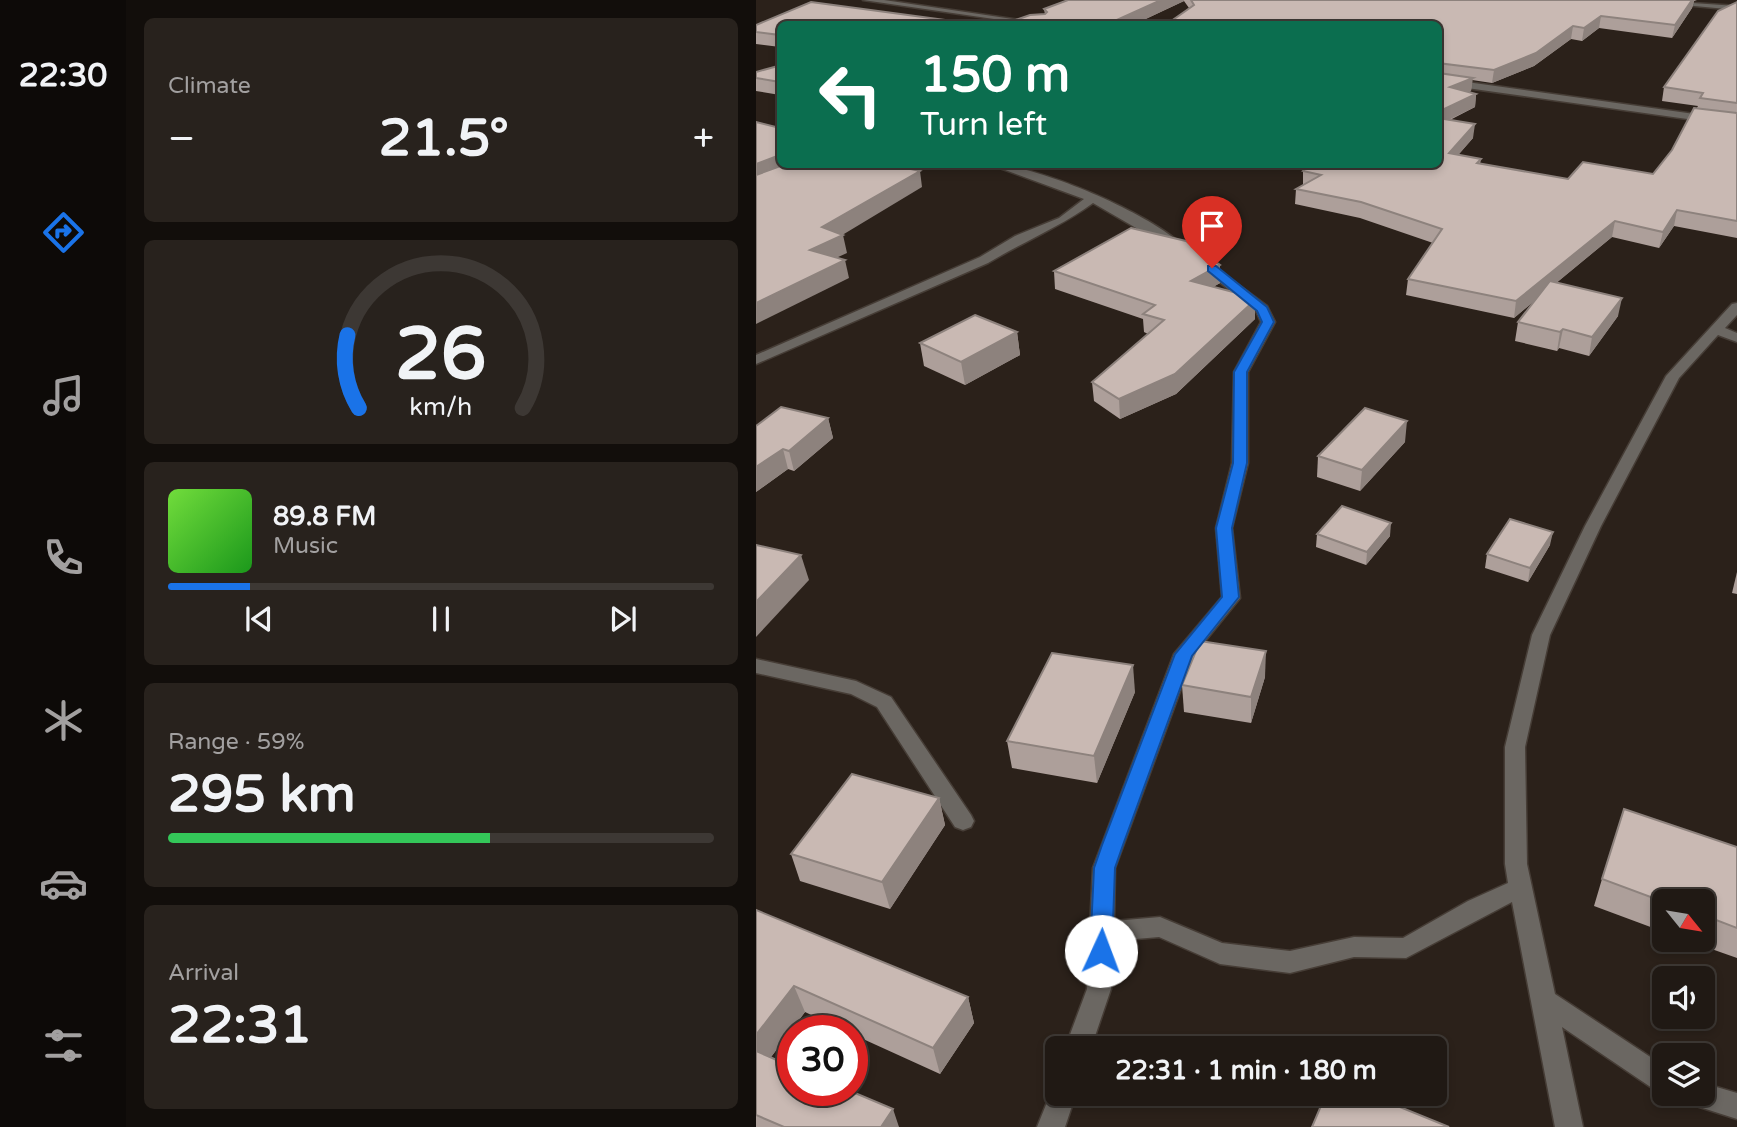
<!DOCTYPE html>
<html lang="en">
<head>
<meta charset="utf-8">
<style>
  :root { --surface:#201914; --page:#28221d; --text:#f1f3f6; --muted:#a2a0a0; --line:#3d3834; --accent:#1a73e8 }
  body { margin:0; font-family:"Varela Round",sans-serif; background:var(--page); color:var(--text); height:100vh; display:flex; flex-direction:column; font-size:26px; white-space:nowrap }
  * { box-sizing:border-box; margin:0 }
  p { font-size:23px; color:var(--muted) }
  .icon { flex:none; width:38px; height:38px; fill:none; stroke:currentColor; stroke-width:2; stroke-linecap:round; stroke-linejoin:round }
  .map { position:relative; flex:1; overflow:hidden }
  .sheet { display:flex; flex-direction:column; gap:18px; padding:18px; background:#120e0b; width:630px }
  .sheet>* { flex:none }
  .guide { position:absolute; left:21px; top:21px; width:665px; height:147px; border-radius:10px; box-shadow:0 4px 10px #0003,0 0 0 2px var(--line); background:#0b6e4f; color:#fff; overflow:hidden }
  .needle { width:46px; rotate:120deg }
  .tools { position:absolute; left:896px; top:889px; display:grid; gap:14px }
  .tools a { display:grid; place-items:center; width:63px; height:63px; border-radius:10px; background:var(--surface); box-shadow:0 4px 10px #0003,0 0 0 2px var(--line); font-size:35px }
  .speed { position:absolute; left:21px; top:1015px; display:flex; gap:14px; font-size:35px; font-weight:700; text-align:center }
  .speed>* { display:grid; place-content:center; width:91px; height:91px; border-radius:50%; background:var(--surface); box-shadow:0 4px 10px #0003,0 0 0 2px var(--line); line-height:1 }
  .speed .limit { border:10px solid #d22; background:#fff; color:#111 }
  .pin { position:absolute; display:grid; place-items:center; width:60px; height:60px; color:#fff; margin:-72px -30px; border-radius:50% 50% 50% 0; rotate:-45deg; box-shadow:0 0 7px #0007 }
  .pin .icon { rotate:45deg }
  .me { position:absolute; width:77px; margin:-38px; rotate:2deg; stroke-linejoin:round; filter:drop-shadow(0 0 5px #0008) }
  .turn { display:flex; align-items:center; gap:24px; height:147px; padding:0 28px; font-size:32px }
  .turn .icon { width:91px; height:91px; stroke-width:2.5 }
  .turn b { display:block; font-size:49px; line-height:60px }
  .big { font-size:52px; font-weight:700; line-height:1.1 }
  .sheet .tile { flex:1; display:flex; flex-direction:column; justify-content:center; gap:10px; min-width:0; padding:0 24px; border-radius:10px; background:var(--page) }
  .sheet .dial { align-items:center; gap:0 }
  .dial svg { height:182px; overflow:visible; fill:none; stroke:var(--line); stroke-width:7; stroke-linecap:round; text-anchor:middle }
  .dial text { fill:var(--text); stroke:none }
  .song { display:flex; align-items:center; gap:21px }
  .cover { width:84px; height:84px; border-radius:10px; background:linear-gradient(135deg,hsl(100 70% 55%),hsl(120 70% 35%)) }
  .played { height:7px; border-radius:4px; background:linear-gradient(90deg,var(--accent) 15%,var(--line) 15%) }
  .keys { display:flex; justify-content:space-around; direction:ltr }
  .heat { display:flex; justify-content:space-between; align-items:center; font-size:38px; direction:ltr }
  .charge { height:10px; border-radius:5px; background:linear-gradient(90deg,#34c759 59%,var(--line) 0) }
  .trip { position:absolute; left:289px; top:1036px; width:402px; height:70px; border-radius:10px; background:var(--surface); box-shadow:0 4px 10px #0003,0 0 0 2px var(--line); font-weight:700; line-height:70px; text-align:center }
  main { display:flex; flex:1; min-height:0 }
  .tabs { display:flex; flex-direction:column; width:126px; justify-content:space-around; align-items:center; background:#0d0a08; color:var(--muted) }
  .tabs .icon { width:49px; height:49px }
  .tabs .current { color:var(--accent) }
  .tabs b { font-size:32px; color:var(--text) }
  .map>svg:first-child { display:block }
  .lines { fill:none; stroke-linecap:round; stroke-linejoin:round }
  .street-casing { stroke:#463d36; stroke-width:3 }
  .street { fill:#6b6762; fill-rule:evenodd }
  .wall { fill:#ad9f9a }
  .shaded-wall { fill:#8d827d }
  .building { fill:#c9b9b3; stroke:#8d827d; stroke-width:2 }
  .route { fill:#1a73e8; stroke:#114b97; stroke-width:2 }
</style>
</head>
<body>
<main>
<nav class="tabs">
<b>22:30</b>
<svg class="icon current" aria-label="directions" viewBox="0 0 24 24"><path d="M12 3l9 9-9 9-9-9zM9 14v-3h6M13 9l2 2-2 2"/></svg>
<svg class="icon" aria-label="music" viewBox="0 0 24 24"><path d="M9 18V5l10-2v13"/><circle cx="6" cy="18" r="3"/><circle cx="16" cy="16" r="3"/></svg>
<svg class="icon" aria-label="phone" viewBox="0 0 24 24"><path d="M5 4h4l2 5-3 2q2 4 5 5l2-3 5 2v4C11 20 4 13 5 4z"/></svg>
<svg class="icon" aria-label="climate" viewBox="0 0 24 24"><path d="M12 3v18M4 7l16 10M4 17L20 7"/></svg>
<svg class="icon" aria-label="car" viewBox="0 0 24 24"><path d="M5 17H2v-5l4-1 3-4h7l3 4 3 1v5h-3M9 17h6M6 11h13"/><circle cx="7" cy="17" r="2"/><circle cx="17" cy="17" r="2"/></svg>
<svg class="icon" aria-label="filters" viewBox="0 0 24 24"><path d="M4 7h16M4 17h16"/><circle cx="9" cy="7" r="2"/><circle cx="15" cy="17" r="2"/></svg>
</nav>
<section class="sheet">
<div class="tile"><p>Climate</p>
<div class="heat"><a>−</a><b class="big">21.5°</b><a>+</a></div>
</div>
<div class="tile dial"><svg viewBox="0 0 100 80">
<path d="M14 69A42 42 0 1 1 86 69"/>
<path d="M14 69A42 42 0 0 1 9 37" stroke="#1a73e8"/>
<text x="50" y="56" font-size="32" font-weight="700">26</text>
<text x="50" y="72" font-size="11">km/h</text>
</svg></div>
<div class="tile">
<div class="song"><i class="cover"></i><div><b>89.8 FM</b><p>Music</p></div></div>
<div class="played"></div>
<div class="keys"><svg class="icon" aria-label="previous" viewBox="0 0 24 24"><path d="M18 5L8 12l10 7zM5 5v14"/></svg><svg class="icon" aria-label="pause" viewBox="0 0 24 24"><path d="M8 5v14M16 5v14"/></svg><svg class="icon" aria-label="next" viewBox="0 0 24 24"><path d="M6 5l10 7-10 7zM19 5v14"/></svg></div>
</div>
<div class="tile"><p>Range · 59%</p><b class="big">295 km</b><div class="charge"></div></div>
<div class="tile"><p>Arrival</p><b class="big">22:31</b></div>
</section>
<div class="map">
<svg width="981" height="1127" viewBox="0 0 981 1127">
  <rect width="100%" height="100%" fill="#2b211a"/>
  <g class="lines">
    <defs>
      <g id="street">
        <path d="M107,0h21l162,24h-18z"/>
        <path d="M892,0l89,6v4l-85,-8z"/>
        <path d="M682,78l299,42v6l-299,-42z"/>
        <path d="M233,164c46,0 163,50 195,83l-10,3 -81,-47c-33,24 -70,39 -105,60l-232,101v-9l224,-98 35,-21 44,-18 25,-19z"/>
        <path d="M446,258l65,48 8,16 -27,50v91l-16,65 8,70 -47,58 -78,212 -1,53 46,-4 62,26 68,8 64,-14 49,1 65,-37 40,-18 -3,-19v-117l27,-112 53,-109 81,-150 66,-72 5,-1v12l-12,13 12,5v9l-19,-7 -39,43 -78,148 -51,109 -25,112 2,117 28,130 109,72v27l-9,-3 -93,-63 21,100h-28l-43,-225 -106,56 -52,-1 -64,16 -70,-9 -61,-27 -46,4 -2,48 -20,59h-26l22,-59 6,-121 81,-214 48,-57 -6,-69 16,-65 2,-91 27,-50 -5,-11 -58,-46v-6z"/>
        <path d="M0,659l100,22 35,16 80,118 3,6 -3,6 -8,3 -8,-3 -78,-120 -26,-13 -95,-21z"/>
        <path d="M947,1083l34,10v26l-50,-16 -4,-9h20z"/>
        <path d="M301,1084v10h19l-11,33h-28l17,-42z"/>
      </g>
    </defs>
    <use href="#street" class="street-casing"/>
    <use href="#street" class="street"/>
  </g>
  <g class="wall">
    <path d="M312,0h629l-3,1 -2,7 -20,30 -73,-10 -17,13 -11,-2 -37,27 -42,17 -20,-3 -1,11 -2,1 7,2 -1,13 -25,13 23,18 -15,17 23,4 -1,5 88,15 85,-5 19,-24 26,-44 -36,-5 2,-14 73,-85v236l-63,-12 -15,22 -47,-11 -56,46 62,33 -29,40 -30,-8 -2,3 -42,-10 3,-19 16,-21 -20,17 -108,-23 2,-16 25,-36 -73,-25 -65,-14 1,-15 7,-4v-14l135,-7v-140l-249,-16 -5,-7 -49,23h-131l41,-10 -1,-5z"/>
    <path d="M24,24v23l-24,-3v-19z"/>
    <path d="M24,59v36l-24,-4v-19l22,-6z"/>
    <path d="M298,271l166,12 -7,4 42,13v19l-79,75 -56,25 -26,-18 -2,-19 56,-48 -4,-2 -1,-13 -88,-30z"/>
    <path d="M261,332l3,23 -55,30 -41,-19 -4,-23z"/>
    <path d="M25,407l47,11 5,20 -39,33 -6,-2 -32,23z"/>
    <path d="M649,442l-45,49 -43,-14 1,-21z"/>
    <path d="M561,534l73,2 -24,29 -50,-18z"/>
    <path d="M794,545l-22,37 -43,-14 2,-14z"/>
    <path d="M981,572v22l-5,-1z"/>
    <path d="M509,677l-14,46 -67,-11 -2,-27z"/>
    <path d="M379,692l-38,91 -85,-15 -5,-27z"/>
    <path d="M183,798l6,27 -55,84 -90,-28 -9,-27z"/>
    <path d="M981,847v111l-51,-18h17v-39h-39v31l-70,-26 8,-27z"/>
    <path d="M0,910l212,87 6,26 -34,51 -88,-40v-3h-7l-40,-19 -34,45 128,70h-143z"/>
  </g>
  <g class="shaded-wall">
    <path d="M405,0h23v1l-49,23h-27z"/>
    <path d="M936,0h2l-2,8 -20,30 3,-13z"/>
    <path d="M845,16l-2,12 -17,13 2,-13z"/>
    <path d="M817,26l-2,13 -37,27 -42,17 2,-13z"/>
    <path d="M717,78l-2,13 -23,9 2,-13z"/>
    <path d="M720,94l-1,13 -37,18v-13z"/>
    <path d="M719,124l-2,14 -26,30 2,-15z"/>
    <path d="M24,155v9h21l-45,18v-18z"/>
    <path d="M164,171l2,16 -83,50 4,-2 4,18 -33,15 -4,-18 12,-23z"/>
    <path d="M921,210l-3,16 -15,22 4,-16z"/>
    <path d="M859,221l-3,16 -98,81 2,-17z"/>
    <path d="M89,260l4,18 -93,46v-21z"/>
    <path d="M464,265v18l-28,16 -1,-18z"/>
    <path d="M866,298l-4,18 -29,40 3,-19z"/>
    <path d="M499,300v19l-79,75 -56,25 -1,-20z"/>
    <path d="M807,329l-4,19 -2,3 3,-19z"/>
    <path d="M261,332l3,23 -55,30 -4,-23z"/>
    <path d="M72,418l5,20 -39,33 -5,-20z"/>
    <path d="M651,421l-2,21 -45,49 2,-21z"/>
    <path d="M27,449l5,20 -32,23v-25z"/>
    <path d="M635,523l-1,13 -24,29 1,-13z"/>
    <path d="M797,532l-3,13 -22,37 2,-14z"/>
    <path d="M45,555l8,25 -53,57v-35z"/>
    <path d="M510,651l-1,26 -14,46v-26z"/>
    <path d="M377,665l2,27 -38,91 -3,-27z"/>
    <path d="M183,798l6,27 -55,84 -8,-27z"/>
    <path d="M38,986l11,26 -46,61 -3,-6v-32z"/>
    <path d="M212,997l6,26 -34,51 -7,-26z"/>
    <path d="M137,1109l6,18h-18z"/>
  </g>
  <g class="building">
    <path d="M312,0h93l-53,24h-104l26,-9 15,-1 2,-2 -3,-3z"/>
    <path d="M435,0h501l-17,25 -74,-9 -17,12 -11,-2 -37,27 -42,17 -56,-7v-39h-271l27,-19z"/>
    <path d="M55,2l164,22h-195v11l-24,-3v-7z"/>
    <path d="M981,2v101l-37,-5 3,-5 -39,-6 54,-76z"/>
    <path d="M24,59v23l-24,-4v-6l22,-6z"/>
    <path d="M682,70l1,3 34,5 -23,9 26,7 -38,18z"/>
    <path d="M938,108l43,5v108l-60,-11 -14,22 -48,-11 -99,80 -108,-22 34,-50 -81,-27 -65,-13 25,-14 -18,-4 7,-7h128v-46l37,6 -26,29 32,6 -4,4 91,16 15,-17 70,12 19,-24z"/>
    <path d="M0,122l24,6v27l-24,9z"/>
    <path d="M30,164h101l33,7 -98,56 21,8 -33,15 35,10 -89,43v-128z"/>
    <path d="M375,228l55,13 34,24 -29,16 61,16 3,3 -80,74 -56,25 -27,-17 72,-62 -21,-6 12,-9 -101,-34z"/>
    <path d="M794,281l72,17 -30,39 -29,-8 -3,3 -42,-10z"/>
    <path d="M219,315l42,17 -56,30 -41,-19z"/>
    <path d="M25,407l47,11 -39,33 -6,-2 -27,18v-41z"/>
    <path d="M609,408l42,13 -45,49 -44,-14z"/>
    <path d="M586,506l49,17 -24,29 -50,-18z"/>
    <path d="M754,519l43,13 -23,36 -43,-14z"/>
    <path d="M0,545l45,10 -45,47z"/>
    <path d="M444,641l66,10 -15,46 -69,-12z"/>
    <path d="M296,653l81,12 -39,91 -87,-15z"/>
    <path d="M96,774l87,24 -57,84 -91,-28z"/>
    <path d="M868,809l113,38v81l-34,-13v-14l-39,1 -62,-23z"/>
    <path d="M0,910l212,87 -35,51 -139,-62 -38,49z"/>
    <path d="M0,1051l37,16v23h55l45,19 -12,18h-97l-28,-12z"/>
    <path d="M570,1094h42l81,33h-137z"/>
  </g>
  <path class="route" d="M452,266h8l51,41 7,15 -27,50v91l-15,65 7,69 -47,59 -69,189 -8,23 -3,83 -4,6 -7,3 -8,-3 -3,-6 4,-83 8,-23 73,-191 47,-57 -6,-69 17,-65 1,-91 28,-50 -5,-11 -49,-40z"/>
</svg>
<div class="tools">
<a><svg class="needle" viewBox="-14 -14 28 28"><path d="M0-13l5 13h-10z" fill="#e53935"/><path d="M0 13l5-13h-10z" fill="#a2a0a0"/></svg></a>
<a><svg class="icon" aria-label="sound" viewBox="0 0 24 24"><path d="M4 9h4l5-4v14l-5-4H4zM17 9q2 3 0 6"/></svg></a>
<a><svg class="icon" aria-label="layers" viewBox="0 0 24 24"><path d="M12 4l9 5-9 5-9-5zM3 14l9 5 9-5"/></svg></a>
</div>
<div class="speed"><div class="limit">30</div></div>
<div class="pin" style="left:456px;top:268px;background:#d93025"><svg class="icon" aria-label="arrive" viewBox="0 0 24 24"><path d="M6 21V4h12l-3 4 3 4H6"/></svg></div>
<svg class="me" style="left:345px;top:951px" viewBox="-20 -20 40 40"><circle r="19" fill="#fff"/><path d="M0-13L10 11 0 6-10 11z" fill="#1a73e8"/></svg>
<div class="trip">22:31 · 1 min · 180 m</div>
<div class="guide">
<div class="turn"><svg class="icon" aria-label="left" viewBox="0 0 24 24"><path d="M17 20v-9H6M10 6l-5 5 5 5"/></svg><div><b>150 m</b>Turn left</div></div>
</div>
</div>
</main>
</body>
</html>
